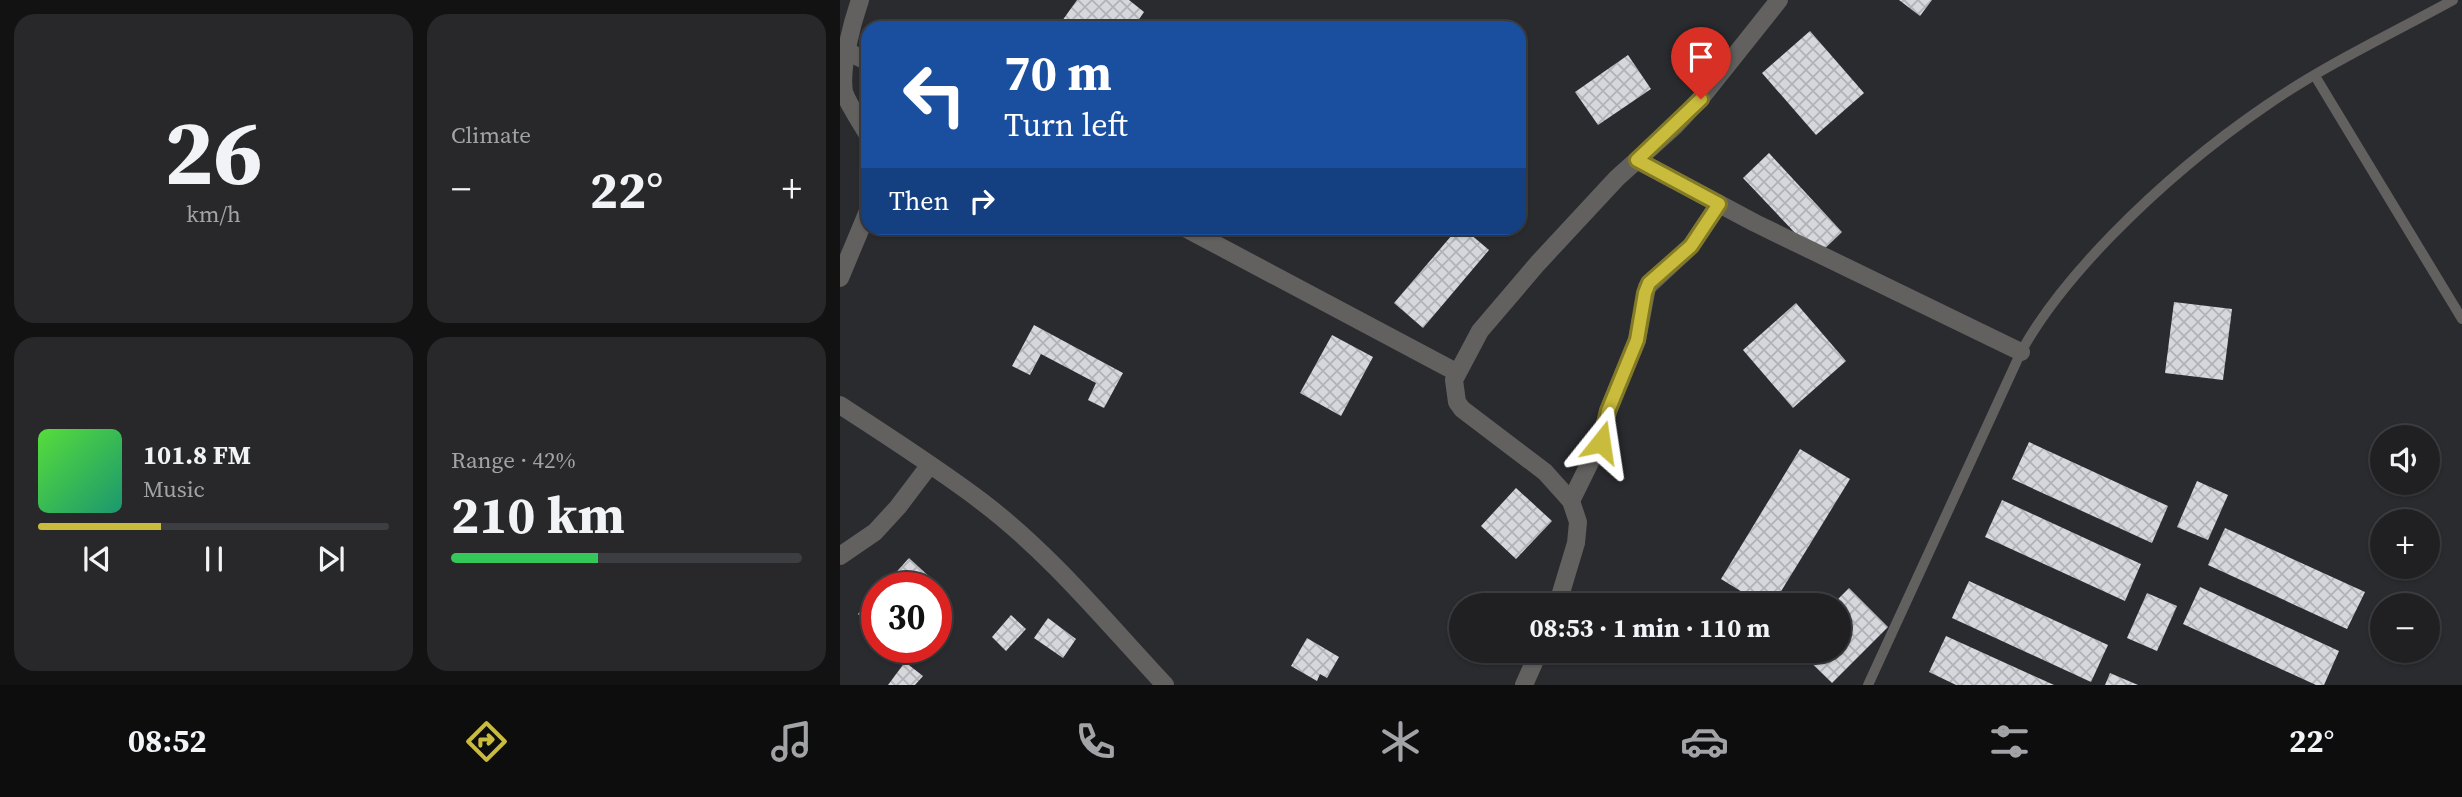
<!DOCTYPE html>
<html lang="en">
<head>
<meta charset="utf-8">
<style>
  :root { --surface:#202023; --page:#28282b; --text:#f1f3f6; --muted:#a2a3a6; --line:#3d3e41; --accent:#c9bb3b }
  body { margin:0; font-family:"Source Serif 4",serif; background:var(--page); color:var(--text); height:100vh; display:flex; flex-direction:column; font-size:26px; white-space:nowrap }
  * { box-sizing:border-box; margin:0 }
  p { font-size:23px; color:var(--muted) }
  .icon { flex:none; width:38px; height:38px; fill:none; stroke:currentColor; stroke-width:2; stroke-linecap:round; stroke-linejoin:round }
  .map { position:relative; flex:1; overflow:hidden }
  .drawer { display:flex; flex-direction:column; gap:14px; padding:14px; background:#121213; width:840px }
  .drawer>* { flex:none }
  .hud { position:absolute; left:21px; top:21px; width:665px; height:214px; border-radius:21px; box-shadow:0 2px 5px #0004,0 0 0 2px var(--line); background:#1a4fa0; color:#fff; overflow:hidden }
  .fabs { position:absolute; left:1530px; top:425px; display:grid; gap:14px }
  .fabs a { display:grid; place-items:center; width:70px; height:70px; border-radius:50%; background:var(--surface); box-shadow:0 2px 5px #0004,0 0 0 2px var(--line); font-size:35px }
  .speed { position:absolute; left:21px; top:572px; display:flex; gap:14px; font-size:35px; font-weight:700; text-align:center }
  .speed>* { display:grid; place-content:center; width:91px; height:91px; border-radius:50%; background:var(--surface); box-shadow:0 2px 5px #0004,0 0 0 2px var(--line); line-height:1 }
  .speed .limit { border:10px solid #d22; background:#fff; color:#111 }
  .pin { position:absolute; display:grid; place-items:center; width:60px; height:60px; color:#fff; margin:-72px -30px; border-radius:50% 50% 50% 0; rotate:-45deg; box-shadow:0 0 7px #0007 }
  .pin .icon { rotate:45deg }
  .me { position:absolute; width:77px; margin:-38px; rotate:15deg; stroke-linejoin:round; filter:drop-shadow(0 0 5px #0008) }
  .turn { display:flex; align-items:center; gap:24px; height:147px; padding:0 28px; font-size:32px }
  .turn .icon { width:91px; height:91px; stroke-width:2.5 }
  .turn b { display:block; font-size:49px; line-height:60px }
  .then { display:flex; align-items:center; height:66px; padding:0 28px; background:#0003; gap:14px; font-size:26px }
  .big { font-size:52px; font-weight:700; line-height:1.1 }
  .drawer .tile { flex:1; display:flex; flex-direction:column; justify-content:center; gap:10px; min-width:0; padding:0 24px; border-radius:21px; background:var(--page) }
  .drawer .dial { align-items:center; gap:0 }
  .dial b { font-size:91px; line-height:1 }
  .song { display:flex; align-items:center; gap:21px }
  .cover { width:84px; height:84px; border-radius:10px; background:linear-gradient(135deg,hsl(110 70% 55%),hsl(160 70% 35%)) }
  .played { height:7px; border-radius:4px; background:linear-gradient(90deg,var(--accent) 35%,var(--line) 35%) }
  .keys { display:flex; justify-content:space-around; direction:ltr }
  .heat { display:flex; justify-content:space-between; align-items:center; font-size:38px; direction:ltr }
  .charge { height:10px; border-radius:5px; background:linear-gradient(90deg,#34c759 42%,var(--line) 0) }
  .drawer .tiles { flex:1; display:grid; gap:14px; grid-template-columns:repeat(2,1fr) }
  .trip { position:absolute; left:609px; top:593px; width:402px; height:70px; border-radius:35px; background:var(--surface); box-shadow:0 2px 5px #0004,0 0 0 2px var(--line); font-weight:700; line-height:70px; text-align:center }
  .dock { display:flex; height:112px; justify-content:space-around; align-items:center; background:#0d0d0e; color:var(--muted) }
  .dock .icon { width:49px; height:49px }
  .dock .on { color:var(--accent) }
  .dock b { font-size:32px; color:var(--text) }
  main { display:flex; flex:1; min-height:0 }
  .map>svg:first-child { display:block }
  .building { fill:url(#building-cross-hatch) }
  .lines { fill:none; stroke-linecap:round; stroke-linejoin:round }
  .lane { stroke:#626160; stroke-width:10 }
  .street { stroke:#626160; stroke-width:18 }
  .route-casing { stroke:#837a26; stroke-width:18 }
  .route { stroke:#c9bb3b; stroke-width:12 }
</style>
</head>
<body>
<main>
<section class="drawer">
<div class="tiles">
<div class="tile dial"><b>26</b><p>km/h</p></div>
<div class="tile"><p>Climate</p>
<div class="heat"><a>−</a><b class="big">22°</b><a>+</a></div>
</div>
<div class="tile">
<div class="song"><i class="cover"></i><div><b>101.8 FM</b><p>Music</p></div></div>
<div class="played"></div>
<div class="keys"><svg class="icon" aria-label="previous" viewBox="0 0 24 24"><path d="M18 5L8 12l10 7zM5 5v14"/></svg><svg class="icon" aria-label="pause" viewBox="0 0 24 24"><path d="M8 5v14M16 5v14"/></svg><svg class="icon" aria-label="next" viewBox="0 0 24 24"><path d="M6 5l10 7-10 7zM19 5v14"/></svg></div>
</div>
<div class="tile"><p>Range · 42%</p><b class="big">210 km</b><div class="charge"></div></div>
</div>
</section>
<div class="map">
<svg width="1622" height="685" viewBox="0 0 1622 685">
  <defs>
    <pattern id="building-cross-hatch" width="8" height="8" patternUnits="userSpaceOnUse" patternTransform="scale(1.75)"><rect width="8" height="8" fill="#d5d7dc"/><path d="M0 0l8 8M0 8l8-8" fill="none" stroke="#b1b2b6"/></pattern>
  </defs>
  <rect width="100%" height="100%" fill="#2a2b2f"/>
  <g class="building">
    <path d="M237,0h52l15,12 -11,16h-76z"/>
    <path d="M1059,0h33l-12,16z"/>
    <path d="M970,31l54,62 -48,42 -54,-62z"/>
    <path d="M788,55l23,34 -53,36 -23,-33z"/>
    <path d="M929,153l73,79 -25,24 -74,-78z"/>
    <path d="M618,228h5l26,22 -66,78 -29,-25z"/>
    <path d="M1334,302l58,7 -9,71 -58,-7z"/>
    <path d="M956,303l50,58 -53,47 -50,-58z"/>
    <path d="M194,325l89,48 -19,35 -16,-8 8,-17 -55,-29 -11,21 -18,-9z"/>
    <path d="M492,335l41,22 -32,59 -41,-23z"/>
    <path d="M1189,442l139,64 -16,37 -140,-64z"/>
    <path d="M960,449l50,30 -78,127h-7l-44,-27z"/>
    <path d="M1357,481l31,14 -20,45 -31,-13z"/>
    <path d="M676,488l36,33 -36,38 -35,-33z"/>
    <path d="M1162,500l139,64 -16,37 -140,-64z"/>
    <path d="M1385,528l140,64 -18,37 -139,-64z"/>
    <path d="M69,558l25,23 -6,7h-46z"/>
    <path d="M1129,581l139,64 -17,37 -139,-64z"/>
    <path d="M1360,587l139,64 -15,34h-8l-133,-61z"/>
    <path d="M1009,588l39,39 -56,56 -33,-32h40v-45h-8z"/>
    <path d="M37,593v38l-19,-17z"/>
    <path d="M1307,593l30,13 -20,45 -30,-13z"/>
    <path d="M171,615l15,14 -20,22 -14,-14z"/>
    <path d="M208,618l28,21 -13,19 -29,-20z"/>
    <path d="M1106,636l108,49h-98l-27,-13z"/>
    <path d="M467,638l32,19 -12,21 -7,-4 -3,7 -26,-15z"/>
    <path d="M65,662l18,14 -8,9h-27z"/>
    <path d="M1270,673l28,12h-33z"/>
  </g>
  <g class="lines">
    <g class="lane">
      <path d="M1475,76l147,243"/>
      <path d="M1028,685l153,-333c24,-44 57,-82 91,-117 48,-49 99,-92 155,-130 58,-40 124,-71 186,-105"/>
    </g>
    <g class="street">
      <path d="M20,0c-8,23 -20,68 -16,92 5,14 16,29 24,43"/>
      <path d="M5,50l23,12"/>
      <path d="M797,160l118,63 266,129"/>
      <path d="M345,228l271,144"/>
      <path d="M0,278l28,-67"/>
      <path d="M0,405c47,31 96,62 141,96 69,52 125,121 184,184"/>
      <path d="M731,501l29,-59 8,-31 29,-71 10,-53 44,-41 28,-42"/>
      <path d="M0,556l35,-24 23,-25 31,-41"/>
      <path d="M717,606l19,-63 2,-21 -7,-21 -26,-29 -83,-63 -5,-7 -3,-22 26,-49 58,-68 79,-85 59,-53 25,-27 78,-98"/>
      <path d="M684,685l15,-34"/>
    </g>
  </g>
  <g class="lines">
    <defs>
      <path id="route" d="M761,442l7,-31 29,-71 8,-47 4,-10 42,-37 28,-42 -82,-44 64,-61"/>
    </defs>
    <use href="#route" class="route-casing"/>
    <use href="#route" class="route"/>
  </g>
</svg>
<div class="fabs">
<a><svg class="icon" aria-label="sound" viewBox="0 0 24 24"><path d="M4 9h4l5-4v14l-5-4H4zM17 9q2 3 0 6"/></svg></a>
<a>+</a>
<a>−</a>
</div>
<div class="speed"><div class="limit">30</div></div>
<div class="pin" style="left:861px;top:99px;background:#d93025"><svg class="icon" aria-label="arrive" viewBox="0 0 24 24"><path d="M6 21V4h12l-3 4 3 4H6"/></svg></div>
<svg class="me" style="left:761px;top:442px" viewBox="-20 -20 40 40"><path d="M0-17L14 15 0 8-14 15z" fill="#c9bb3b" stroke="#fff" stroke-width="4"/></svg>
<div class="trip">08:53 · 1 min · 110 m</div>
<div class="hud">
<div class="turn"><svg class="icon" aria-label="left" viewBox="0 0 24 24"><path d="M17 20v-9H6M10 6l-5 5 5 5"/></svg><div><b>70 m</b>Turn left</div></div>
<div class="then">Then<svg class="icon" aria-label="right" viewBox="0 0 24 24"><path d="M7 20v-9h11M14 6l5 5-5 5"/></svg></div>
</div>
</div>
</main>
<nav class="dock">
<b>08:52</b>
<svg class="icon on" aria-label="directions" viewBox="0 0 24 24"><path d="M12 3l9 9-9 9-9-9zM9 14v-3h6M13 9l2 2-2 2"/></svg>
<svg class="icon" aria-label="music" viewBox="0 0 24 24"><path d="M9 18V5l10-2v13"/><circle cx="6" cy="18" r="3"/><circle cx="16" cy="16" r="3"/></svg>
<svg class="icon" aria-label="phone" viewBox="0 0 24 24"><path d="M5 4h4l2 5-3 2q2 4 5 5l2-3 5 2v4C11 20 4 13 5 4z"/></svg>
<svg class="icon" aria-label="climate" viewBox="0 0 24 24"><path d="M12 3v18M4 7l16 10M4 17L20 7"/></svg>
<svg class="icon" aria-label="car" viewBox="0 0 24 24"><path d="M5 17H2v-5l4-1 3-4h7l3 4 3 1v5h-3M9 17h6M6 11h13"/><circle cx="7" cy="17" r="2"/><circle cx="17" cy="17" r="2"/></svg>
<svg class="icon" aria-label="filters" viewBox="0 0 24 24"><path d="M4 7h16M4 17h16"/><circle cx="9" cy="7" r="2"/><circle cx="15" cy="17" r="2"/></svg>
<b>22°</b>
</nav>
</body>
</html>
